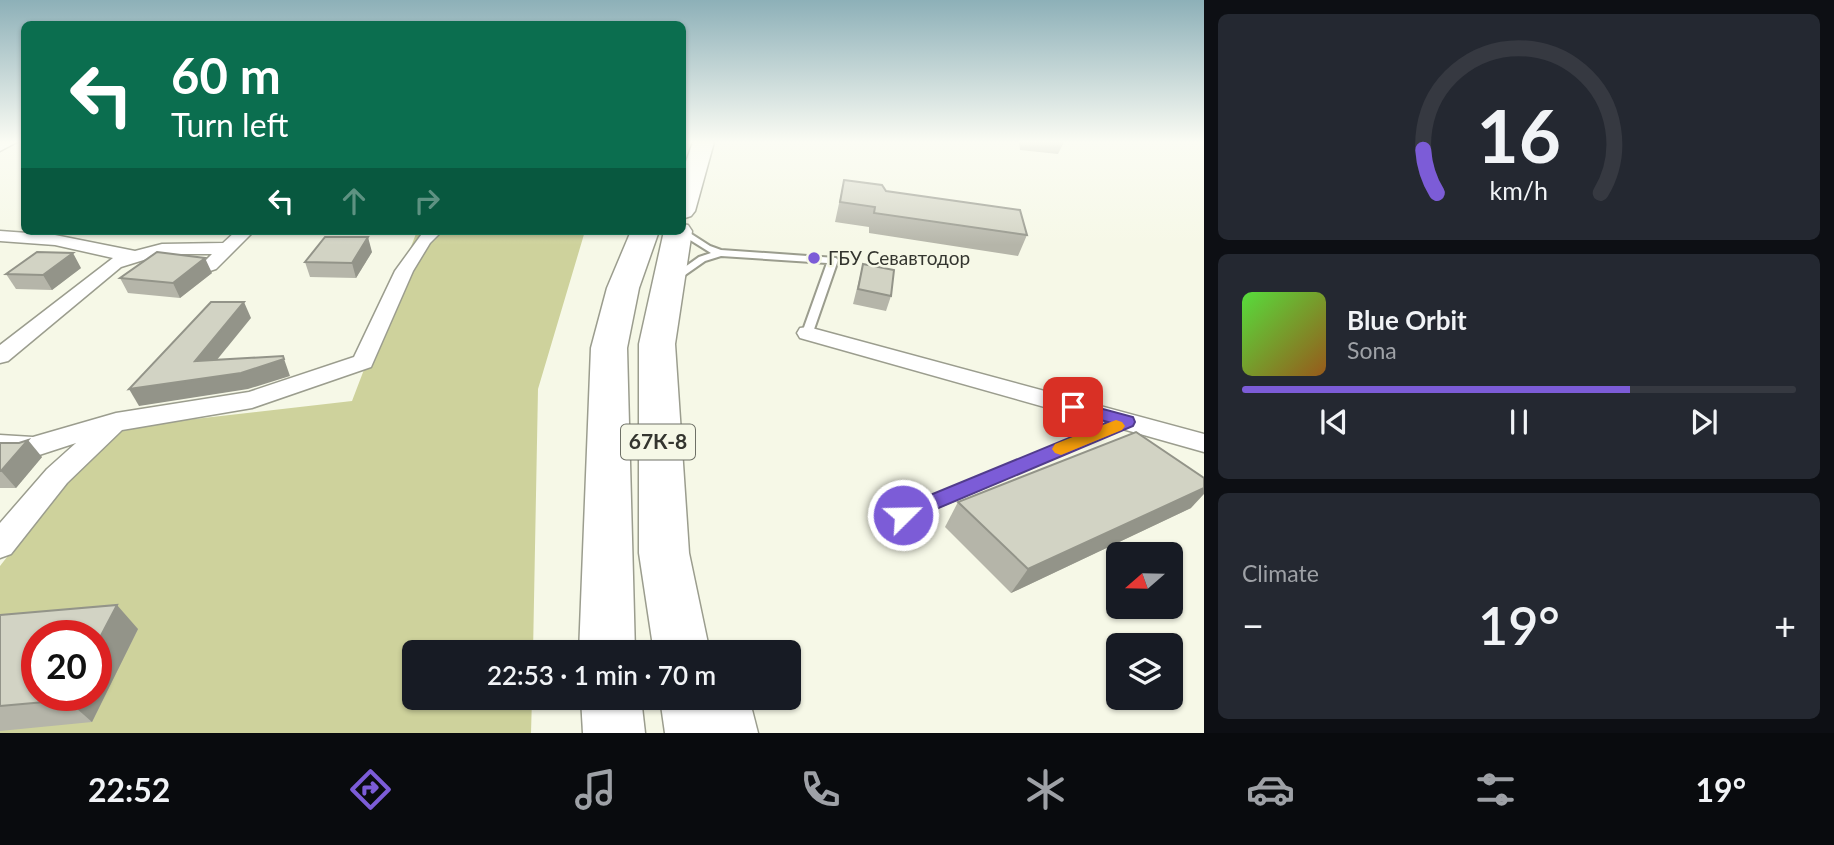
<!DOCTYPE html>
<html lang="en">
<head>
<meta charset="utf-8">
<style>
  :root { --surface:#171b24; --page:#242831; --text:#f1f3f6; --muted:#9ea1a6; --line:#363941; --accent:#7c5cd7 }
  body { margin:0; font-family:Lato,sans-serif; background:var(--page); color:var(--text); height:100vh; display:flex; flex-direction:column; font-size:26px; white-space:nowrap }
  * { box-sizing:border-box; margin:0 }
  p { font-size:23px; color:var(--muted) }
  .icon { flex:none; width:38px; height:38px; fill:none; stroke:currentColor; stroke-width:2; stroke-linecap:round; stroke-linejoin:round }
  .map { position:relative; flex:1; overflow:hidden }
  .drawer { display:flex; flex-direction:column; gap:14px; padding:14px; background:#0d0f14; width:630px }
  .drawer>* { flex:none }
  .banner { position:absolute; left:21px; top:21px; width:665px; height:214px; border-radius:10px; box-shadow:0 2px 5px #0004; background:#0b6e4f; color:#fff; overflow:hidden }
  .needle { width:46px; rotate:250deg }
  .fabs { position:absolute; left:1106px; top:542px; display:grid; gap:14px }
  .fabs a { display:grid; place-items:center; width:77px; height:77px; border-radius:10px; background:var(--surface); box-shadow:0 2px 5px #0004; font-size:35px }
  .speed { position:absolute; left:21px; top:620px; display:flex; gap:14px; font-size:35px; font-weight:700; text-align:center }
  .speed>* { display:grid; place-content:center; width:91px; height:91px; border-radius:50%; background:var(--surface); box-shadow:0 2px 5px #0004; line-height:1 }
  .speed .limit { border:10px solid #d22; background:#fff; color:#111 }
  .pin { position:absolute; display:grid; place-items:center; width:60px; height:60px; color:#fff; margin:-30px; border-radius:14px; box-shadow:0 4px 10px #0006 }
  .me { position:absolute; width:77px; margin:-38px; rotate:67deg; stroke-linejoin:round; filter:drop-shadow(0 0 5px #0008) }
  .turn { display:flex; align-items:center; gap:24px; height:147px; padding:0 35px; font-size:32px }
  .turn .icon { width:91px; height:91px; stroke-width:2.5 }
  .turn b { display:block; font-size:49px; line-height:60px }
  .lanes { display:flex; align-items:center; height:66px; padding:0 35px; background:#0003; justify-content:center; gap:35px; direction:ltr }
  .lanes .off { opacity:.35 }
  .big { font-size:52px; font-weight:600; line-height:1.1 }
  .drawer .card { flex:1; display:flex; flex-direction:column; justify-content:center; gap:10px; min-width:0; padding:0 24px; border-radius:10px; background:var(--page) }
  .drawer .dial { align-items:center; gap:0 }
  .dial svg { height:182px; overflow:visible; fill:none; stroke:var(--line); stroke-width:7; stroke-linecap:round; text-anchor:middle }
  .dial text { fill:var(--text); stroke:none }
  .song { display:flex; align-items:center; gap:21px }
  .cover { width:84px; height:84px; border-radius:10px; background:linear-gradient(135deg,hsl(110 70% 55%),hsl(30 70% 35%)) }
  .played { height:7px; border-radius:4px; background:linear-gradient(90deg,var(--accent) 70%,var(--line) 70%) }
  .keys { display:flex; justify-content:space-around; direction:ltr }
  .heat { display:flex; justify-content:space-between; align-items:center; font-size:38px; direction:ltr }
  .trip { position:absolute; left:402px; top:640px; width:399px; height:70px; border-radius:10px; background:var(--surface); box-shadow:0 2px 5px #0004; font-weight:600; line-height:70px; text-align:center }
  .menu { display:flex; height:112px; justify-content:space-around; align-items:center; background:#090b0e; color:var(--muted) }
  .menu .icon { width:49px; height:49px }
  .menu .current { color:var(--accent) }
  .menu b { font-size:32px; color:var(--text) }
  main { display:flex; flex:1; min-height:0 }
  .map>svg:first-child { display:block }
  .green { fill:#ced29c; fill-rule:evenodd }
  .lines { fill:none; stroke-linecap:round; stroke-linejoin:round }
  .lane-casing { stroke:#9b9d8e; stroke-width:4 }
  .street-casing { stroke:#9b9d8e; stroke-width:3 }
  .primary-casing { stroke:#9b9d8e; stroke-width:3 }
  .lane { fill:#fff; fill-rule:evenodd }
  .street { fill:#fff; fill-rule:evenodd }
  .primary { fill:#fff; fill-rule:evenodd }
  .wall { fill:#b5b5a9 }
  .shaded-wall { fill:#939489 }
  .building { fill:#d2d3c4; stroke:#939489; stroke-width:2 }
  .route { fill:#7c5cd7; stroke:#513c8c; stroke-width:2 }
  .slow { fill:#f59e0b }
  .poi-dot { fill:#7c5cd7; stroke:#f6f8e7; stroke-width:2.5 }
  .labels { text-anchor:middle; stroke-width:5; stroke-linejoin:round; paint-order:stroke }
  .far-poi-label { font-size:19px; fill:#34352f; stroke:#f6f8e7; text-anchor:start }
  .shield { fill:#f6f8e7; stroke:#6e7066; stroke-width:2 }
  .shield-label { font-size:21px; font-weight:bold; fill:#34352f }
</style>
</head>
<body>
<main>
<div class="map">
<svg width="1204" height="733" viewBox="0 0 1204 733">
  <rect width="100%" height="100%" fill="#f6f8e7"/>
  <path class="green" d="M417,231h168l-47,158 -5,264h-118v45h117l-1,35h-531v-167l107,-137 245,-28zM37,635h59v60h-59z"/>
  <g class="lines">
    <defs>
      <g id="lane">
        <path d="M682,228l28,18 11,4 115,8 2,2 -26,75h-8l-2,-2 25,-70 -106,-7 -16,5 -30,21 -5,-3 1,-2 28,-20 12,-4 -32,-20 -2,-2h5z"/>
        <path d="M1126,417l5,2 2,3 -2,3 -222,94 -6,2 -6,-2 -2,-4 2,-4z"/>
      </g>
      <g id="street">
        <path d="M0,142h17l-17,9z"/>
        <path d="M0,231l55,4 80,16 27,-7 61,-1 13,-12h18l-38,38 -6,2 -9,-6 11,-11h-49l-42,13 -113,94 -8,2v-18l113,-87 -58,-13 -55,-4z"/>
        <path d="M424,231h18l-12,12 -17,28 -42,96 -119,41 -130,22 -55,53 -56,71 -11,4v-35l47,-54 29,-26 -43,14 -33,-4v-18l33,2 83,-24 133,-21 105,-35 41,-86z"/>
        <path d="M808,327l396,107v18l-404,-114 -3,-5 3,-5z"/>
      </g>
      <g id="primary">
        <path d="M693,142h21l-19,69 -4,5 -9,3v-46z"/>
        <path d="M682,224l6,1 4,6 -17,113 14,209 21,100h-56l-15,-100v-209l25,-113h18z"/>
        <path d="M631,231h28l-20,57 -12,60 8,305h-56l12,-305 16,-60z"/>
        <path d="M581,698h60l4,35h-62z"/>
        <path d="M660,698h89l9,35h-93z"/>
      </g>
    </defs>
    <use href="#lane" class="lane-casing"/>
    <use href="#street" class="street-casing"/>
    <use href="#primary" class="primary-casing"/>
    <use href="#lane" class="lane"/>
    <use href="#street" class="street"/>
    <use href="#primary" class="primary"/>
  </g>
  <g class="wall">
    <path d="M1019,142h45l-6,12 -38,-4z"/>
    <path d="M844,180l42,11 141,44 -9,21 -149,-23v-6l-34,-5z"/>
    <path d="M372,252l-16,26 -46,-1 -5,-15z"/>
    <path d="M863,264l28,32 -5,15 -33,-7z"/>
    <path d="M81,268l-29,22 -36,-1 -10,-15z"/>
    <path d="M212,273l-32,25 -52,-5 -8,-15z"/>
    <path d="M0,443l42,14 -26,31h-16z"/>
    <path d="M958,502l233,6 -180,85 -66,-66z"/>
    <path d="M0,615l138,14 -46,93 -92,9z"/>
  </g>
  <g class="shaded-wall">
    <path d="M368,237l4,15 -16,26 -4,-15z"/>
    <path d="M73,253l8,15 -29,22 -9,-15z"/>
    <path d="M205,258l7,15 -32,25 -7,-15z"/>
    <path d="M244,302l7,16 -48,59 -8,-16z"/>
    <path d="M283,356l7,20 -42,13 -109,17 -10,-17z"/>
    <path d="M28,440l14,17 -26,31 -15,-17z"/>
    <path d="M1204,488v6l-13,14 -180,85 17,-24z"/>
    <path d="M117,605l21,24 -46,93 -25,-22 3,-5h26v-50z"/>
  </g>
  <g class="building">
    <path d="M844,180l38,5 4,6 134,19 7,25 -153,-22 1,-6 -35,-5z"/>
    <path d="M325,237h43l-16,26 -47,-1z"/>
    <path d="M37,252l36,1 -30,22 -37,-1z"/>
    <path d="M157,252l48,6 -32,25 -53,-5z"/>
    <path d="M863,264l31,6 -3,26 -33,-7z"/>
    <path d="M211,302h33l-49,59 88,-5 1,3 -43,14 -112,16z"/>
    <path d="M1136,432l68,46v10l-176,81 -70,-67z"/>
    <path d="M28,440l-27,31h-1v-28h19z"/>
    <path d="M117,605l-21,40v-10h-59v60h33l-3,5 -67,6v-91z"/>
  </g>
  <linearGradient id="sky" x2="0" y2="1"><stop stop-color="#8db0b8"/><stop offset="0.58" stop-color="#fbfcf4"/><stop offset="1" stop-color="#fbfcf4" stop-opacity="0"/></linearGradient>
  <rect width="1204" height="245" fill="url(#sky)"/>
  <path class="route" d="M1073,401l60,16 2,5 -2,4 -223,94 -7,3 -7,-3 -3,-5 3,-6 212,-87 -41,-11 -2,-4 2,-4z"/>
  <path class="slow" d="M1116,420l6,2 3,4 -3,4 -61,25 -6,-2 -3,-4 3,-5z"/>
  <circle class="poi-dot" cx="814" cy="258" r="7"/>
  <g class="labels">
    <g class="far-poi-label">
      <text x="828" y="265">ГБУ Севавтодор</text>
    </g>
    <rect class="shield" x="621" y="424.5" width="74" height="35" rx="5"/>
    <g class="shield-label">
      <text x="658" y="449">67К-8</text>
    </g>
  </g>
</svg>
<div class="fabs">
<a><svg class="needle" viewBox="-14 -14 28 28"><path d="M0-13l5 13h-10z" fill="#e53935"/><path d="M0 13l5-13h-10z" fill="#9ea1a6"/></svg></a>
<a><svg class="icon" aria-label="layers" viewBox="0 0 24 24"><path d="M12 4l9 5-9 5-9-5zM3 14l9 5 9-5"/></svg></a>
</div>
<div class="speed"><div class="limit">20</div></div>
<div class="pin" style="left:1073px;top:407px;background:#d93025"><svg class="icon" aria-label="arrive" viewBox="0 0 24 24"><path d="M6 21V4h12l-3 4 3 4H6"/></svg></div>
<svg class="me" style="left:903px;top:515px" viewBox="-20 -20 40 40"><circle r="17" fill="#7c5cd7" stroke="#fff" stroke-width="3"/><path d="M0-11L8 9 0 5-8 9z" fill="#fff"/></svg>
<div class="trip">22:53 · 1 min · 70 m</div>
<div class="banner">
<div class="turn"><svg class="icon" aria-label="left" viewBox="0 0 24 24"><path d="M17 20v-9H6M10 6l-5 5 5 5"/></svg><div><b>60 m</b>Turn left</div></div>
<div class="lanes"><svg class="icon" aria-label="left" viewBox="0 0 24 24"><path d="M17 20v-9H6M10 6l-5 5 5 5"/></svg><svg class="icon off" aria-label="ahead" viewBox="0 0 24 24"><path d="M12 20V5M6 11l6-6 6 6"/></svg><svg class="icon off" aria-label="right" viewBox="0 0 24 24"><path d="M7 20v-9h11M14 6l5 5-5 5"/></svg></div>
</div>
</div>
<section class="drawer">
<div class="card dial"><svg viewBox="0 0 100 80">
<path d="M14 69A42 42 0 1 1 86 69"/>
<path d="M14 69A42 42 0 0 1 8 50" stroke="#7c5cd7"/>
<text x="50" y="56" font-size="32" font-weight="700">16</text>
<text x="50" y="72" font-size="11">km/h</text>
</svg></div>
<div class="card">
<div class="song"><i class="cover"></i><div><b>Blue Orbit</b><p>Sona</p></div></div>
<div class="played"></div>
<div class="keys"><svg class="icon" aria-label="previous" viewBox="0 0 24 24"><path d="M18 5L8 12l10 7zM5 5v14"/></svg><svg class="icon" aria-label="pause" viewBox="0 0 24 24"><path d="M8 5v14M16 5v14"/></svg><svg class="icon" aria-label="next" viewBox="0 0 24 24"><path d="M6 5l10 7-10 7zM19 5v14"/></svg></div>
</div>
<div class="card"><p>Climate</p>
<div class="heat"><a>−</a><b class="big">19°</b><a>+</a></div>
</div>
</section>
</main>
<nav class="menu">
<b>22:52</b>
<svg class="icon current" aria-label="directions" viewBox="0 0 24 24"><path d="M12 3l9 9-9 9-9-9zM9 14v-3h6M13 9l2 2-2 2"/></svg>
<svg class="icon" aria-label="music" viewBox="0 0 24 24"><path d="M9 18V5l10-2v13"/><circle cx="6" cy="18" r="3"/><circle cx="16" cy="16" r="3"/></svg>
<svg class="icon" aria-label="phone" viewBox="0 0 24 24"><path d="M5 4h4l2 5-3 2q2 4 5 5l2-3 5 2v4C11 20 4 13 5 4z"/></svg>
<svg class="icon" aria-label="climate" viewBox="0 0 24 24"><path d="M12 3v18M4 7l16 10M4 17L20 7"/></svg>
<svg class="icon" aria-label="car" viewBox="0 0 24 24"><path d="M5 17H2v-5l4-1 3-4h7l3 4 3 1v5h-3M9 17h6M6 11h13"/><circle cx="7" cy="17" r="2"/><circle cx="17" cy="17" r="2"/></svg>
<svg class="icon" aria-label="filters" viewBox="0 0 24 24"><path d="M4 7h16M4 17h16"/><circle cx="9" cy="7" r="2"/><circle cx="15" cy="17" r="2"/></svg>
<b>19°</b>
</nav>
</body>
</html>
